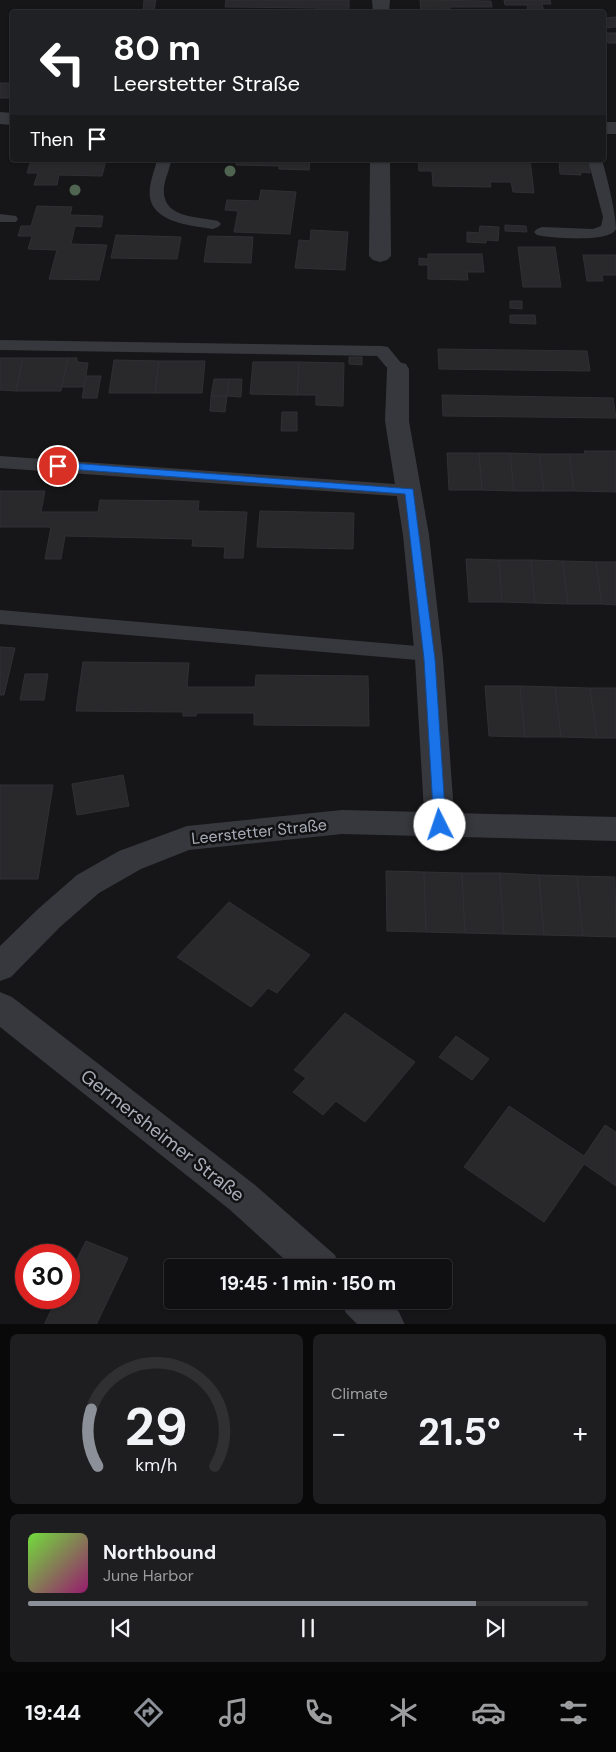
<!DOCTYPE html>
<html lang="en">
<head>
<meta charset="utf-8">
<style>
  :root { --surface:#101012; --page:#1e1e20; --text:#f1f3f6; --muted:#9c9d9f; --line:#303032; --accent:#8c9099 }
  body { margin:0; font-family:"DM Sans",sans-serif; background:var(--page); color:var(--text); height:100vh; display:flex; flex-direction:column; font-size:19px; white-space:nowrap }
  * { box-sizing:border-box; margin:0 }
  p { font-size:16px; color:var(--muted) }
  .icon { flex:none; width:28px; height:28px; fill:none; stroke:currentColor; stroke-width:2; stroke-linecap:round; stroke-linejoin:round }
  .map { position:relative; height:1324px; overflow:hidden }
  .sheet { display:flex; flex-direction:column; gap:10px; padding:10px; background:#09090a; flex:1 }
  .sheet>* { flex:none }
  .guide { position:absolute; left:10px; top:10px; width:596px; height:152px; border-radius:5px; box-shadow:0 1px 4px #0004,0 0 0 1px var(--line); background:#202124; color:#fff; overflow:hidden }
  .speed { position:absolute; left:15px; top:1244px; display:flex; gap:10px; font-size:25px; font-weight:700; text-align:center }
  .speed>* { display:grid; place-content:center; width:65px; height:65px; border-radius:50%; background:var(--surface); box-shadow:0 1px 4px #0004,0 0 0 1px var(--line); line-height:1 }
  .speed .limit { border:8px solid #d22; background:#fff; color:#111 }
  .pin { position:absolute; display:grid; place-items:center; width:42px; height:42px; color:#fff; margin:-21px; border:2px solid #fff; border-radius:50%; box-shadow:0 1px 5px #0007 }
  .me { position:absolute; width:55px; margin:-28px; rotate:356deg; stroke-linejoin:round; filter:drop-shadow(0 0 4px #0008) }
  .turn { display:flex; align-items:center; gap:18px; height:105px; padding:0 20px; font-size:22px }
  .turn .icon { width:65px; height:65px; stroke-width:2.5 }
  .turn b { display:block; font-size:35px; line-height:42px }
  .then { display:flex; align-items:center; height:48px; padding:0 20px; background:#0003; gap:10px; font-size:19px }
  .big { font-size:38px; font-weight:700; line-height:1.1 }
  .sheet .card { flex:1; display:flex; flex-direction:column; justify-content:center; gap:8px; min-width:0; padding:0 18px; border-radius:8px; background:var(--page) }
  .sheet .dial { align-items:center; gap:0 }
  .dial svg { height:130px; overflow:visible; fill:none; stroke:var(--line); stroke-width:7; stroke-linecap:round; text-anchor:middle }
  .dial text { fill:var(--text); stroke:none }
  .song { display:flex; align-items:center; gap:15px }
  .cover { width:60px; height:60px; border-radius:8px; background:linear-gradient(135deg,hsl(100 70% 55%),hsl(320 70% 35%)) }
  .played { height:5px; border-radius:2px; background:linear-gradient(90deg,var(--accent) 80%,var(--line) 80%) }
  .keys { display:flex; justify-content:space-around; direction:ltr }
  .heat { display:flex; justify-content:space-between; align-items:center; font-size:28px; direction:ltr }
  .sheet .tiles { flex:1; display:grid; gap:10px; grid-template-columns:1fr 1fr }
  .card:last-child { grid-column:span 2 }
  .trip { position:absolute; left:164px; top:1259px; width:288px; height:50px; border-radius:5px; background:var(--surface); box-shadow:0 1px 4px #0004,0 0 0 1px var(--line); font-weight:700; line-height:50px; text-align:center }
  .menu { display:flex; height:80px; justify-content:space-around; align-items:center; background:#060607; color:var(--muted) }
  .menu .icon { width:35px; height:35px }
  .menu .active { color:var(--accent) }
  .menu b { font-size:22px; color:var(--text) }
  .map>svg:first-child { display:block }
  .building { fill:#29292c; stroke:#303034 }
  .lines { fill:none; stroke-linecap:round; stroke-linejoin:round }
  .service { fill:#37383d; fill-rule:evenodd }
  .minor { fill:#37383d; fill-rule:evenodd }
  .tree { fill:#506452 }
  .route { fill:#1a73e8; stroke:#114b97 }
  .labels { text-anchor:middle; stroke-width:5; stroke-linejoin:round; paint-order:stroke }
  .street-label { font-size:16px; fill:#a8adb8; stroke:#111113 }
  .near-street-label { font-size:19px; fill:#a8adb8; stroke:#111113 }
</style>
</head>
<body>
<div class="map">
<svg width="616" height="1325" viewBox="0 0 616 1325">
  <rect width="100%" height="100%" fill="#161618"/>
  <g class="building">
    <path d="M144,0h12l-2,10h-11z"/>
    <path d="M226,0h123v12h-33v-4l-91,-1z"/>
    <path d="M420,0l71,1 1,6h-42v5h-29z"/>
    <path d="M504,0h46l1,4h-9l2,8h-16l-1,-7h-22z"/>
    <path d="M616,17v10l-11,1 -1,-10z"/>
    <path d="M605,33h11v10h-8z"/>
    <rect x="0" y="83" width="12" height="15"/>
    <path d="M31,160h75l-4,16 -43,-1 -2,10h-23l4,-12h-11z"/>
    <path d="M237,160h73l-1,10 -30,-1v-3l-43,-1z"/>
    <path d="M418,160h112l4,33 -21,-1 -2,-10h-21l1,5 -58,-1 -1,-15h-13z"/>
    <path d="M559,161l31,1v11l-9,-1v3l-21,-1z"/>
    <path d="M261,190l35,2 -6,42 -56,-2 4,-21 -13,-1 2,-10 32,1z"/>
    <path d="M37,206l35,1 -2,8 33,1 -2,11 -26,-1 -4,18 36,1 -8,35 -50,-1 8,-29 -29,-1 4,-13h-14l3,-10h10z"/>
    <path d="M505,225l21,1 1,6 -22,-1z"/>
    <path d="M480,226l19,1 -1,14 -12,-1v3l-19,-1v-10l12,1z"/>
    <path d="M311,230l37,2 -3,38 -50,-2 4,-28 11,1z"/>
    <path d="M116,235l65,2 -4,22 -66,-1z"/>
    <path d="M208,236l45,1 -2,26 -47,-1z"/>
    <path d="M518,247h37l6,40h-38z"/>
    <path d="M428,254h54l2,18h-17l1,8 -40,-1v-14h-9v-7l9,1z"/>
    <path d="M583,255h33v20h-14l1,6h-16z"/>
    <path d="M510,301h12v8l-12,-1z"/>
    <path d="M510,315h25l1,9 -26,-1z"/>
    <path d="M438,349l149,2 3,20 -151,-2z"/>
    <path d="M349,357h13v8l-13,-1z"/>
    <path d="M0,358h23l-7,33 -16,-1z"/>
    <path d="M23,358h45l-7,33h-45z"/>
    <path d="M68,358h9v4l11,1 -4,24h-22z"/>
    <path d="M114,360l45,1 -4,32h-46z"/>
    <path d="M159,361h46l-3,32h-47z"/>
    <path d="M253,362h46l-2,33 -47,-1z"/>
    <path d="M299,362l45,1 -1,43 -27,-1v-10h-19z"/>
    <path d="M86,376h15l-4,22h-15z"/>
    <path d="M214,379h15l-2,17h-16z"/>
    <path d="M229,379h13l-1,18 -14,-1z"/>
    <path d="M442,395l171,3 3,20 -173,-2z"/>
    <path d="M211,396h16l-2,16 -15,-1z"/>
    <path d="M282,412h15v19h-16z"/>
    <path d="M584,451h32v41l-42,-1 -5,-37h16z"/>
    <path d="M447,453h32l3,37h-33z"/>
    <path d="M479,453h31l4,38 -32,-1z"/>
    <path d="M510,453l29,1 5,37h-30z"/>
    <path d="M539,454h30l5,37h-30z"/>
    <path d="M0,491h45l-4,21h57l2,-12 99,1 -1,10 49,1 -4,46h-19l1,-11 -33,-1 1,-7 -128,-3 -4,23h-16l6,-32h-51z"/>
    <path d="M260,511l94,2 -1,36 -96,-2z"/>
    <path d="M466,559l33,1 3,42h-33z"/>
    <path d="M499,560h32l4,43 -33,-1z"/>
    <path d="M531,560l32,1 5,43 -33,-1z"/>
    <path d="M563,561l33,1 6,42h-34z"/>
    <path d="M596,562h20v43l-14,-1z"/>
    <path d="M0,647l15,1 -11,47h-4z"/>
    <path d="M83,662l106,1 -2,24h68l1,-12 112,1 1,50 -115,-1v-12h-57l-1,3h-13v-4l-107,-1z"/>
    <path d="M25,674h23l-4,26h-24z"/>
    <path d="M485,686h35l5,51 -36,-1z"/>
    <path d="M520,686l35,1 6,50h-36z"/>
    <path d="M555,687l35,1 7,50 -36,-1z"/>
    <path d="M590,688h26v50h-19z"/>
    <path d="M123,775l6,31 -52,9 -5,-31z"/>
    <path d="M0,785h53l-15,94h-38z"/>
    <path d="M386,871l38,1 2,60 -39,-1z"/>
    <path d="M424,872l38,1 3,60 -39,-1z"/>
    <path d="M462,873h38l4,61 -39,-1z"/>
    <path d="M500,873l39,2 5,60 -40,-1z"/>
    <path d="M539,875l38,1 6,60 -39,-1z"/>
    <path d="M577,876l38,1 1,60 -33,-1z"/>
    <path d="M229,902l81,53 -33,38 -9,-5 -17,19 -74,-50z"/>
    <path d="M345,1013l70,49 -50,60 -29,-21 -13,14 -30,-23 13,-14 -12,-8z"/>
    <path d="M456,1036l33,23 -17,21 -33,-23z"/>
    <path d="M509,1106l75,50 21,-31 11,7v54l-32,-22 -40,58 -80,-55z"/>
    <path d="M86,1241l42,17 -32,67h-52l13,-27h12v-23z"/>
  </g>
  <g class="lines">
    <g class="service">
      <path d="M157,160h14c-1,9 -6,18 -7,27 -3,32 33,29 54,34l3,3 -3,3 -5,2c-25,-4 -68,-7 -63,-42 1,-9 5,-18 7,-27z"/>
      <path d="M588,160h14c5,17 14,53 14,69 -5,14 -67,9 -79,6l-3,-3 3,-3 5,-2 51,2 8,-3 2,-9z"/>
      <path d="M0,214l16,2 2,3 -2,3h-16z"/>
      <path d="M0,340l382,6 6,1 18,22 -2,4c-13,3 -19,-8 -27,-17l-377,-6z"/>
      <path d="M0,456l409,29 6,2 3,4 -3,4 -6,2 -409,-29z"/>
      <path d="M0,610l429,37 7,2 3,5 -3,5 -7,2 -429,-37z"/>
    </g>
    <g class="minor">
      <path d="M372,0h18l-1,12h-16z"/>
      <path d="M0,112l12,1v12l-12,-1z"/>
      <rect x="604" y="122" width="12" height="12"/>
      <path d="M370,160h20l1,96 -4,4 -7,2 -7,-2 -4,-4z"/>
      <path d="M398,362l8,2 3,5v52l20,114 14,124 11,154 162,4v24l-274,-7 -153,16 -48,19 -42,24 -39,34 -49,50 -11,4v-35l38,-37 39,-34 42,-24 68,-25 155,-16 82,2 -9,-153 -12,-124 -18,-114 2,-52 3,-5z"/>
      <path d="M0,992l12,5 243,188 80,70 5,13h-46l-65,-59 -229,-182z"/>
      <path d="M340,1300h47l12,12 6,13h-47l-12,-12z"/>
    </g>
  </g>
  <g class="tree">
    <circle cx="230" cy="171" r="5.5"/>
    <circle cx="75" cy="190" r="5.5"/>
  </g>
  <path class="route" d="M58,462l355,27 22,170 11,166 -1,4h-9l-2,-4 -10,-166 -19,-165 -350,-26 -2,-2z"/>
  <g class="labels">
    <g class="street-label">
      <text transform="translate(259 831) rotate(-6)" y="6">Leerstetter Straße</text>
    </g>
    <g class="near-street-label">
      <text transform="translate(163 1135) rotate(38)" y="7">Germersheimer Straße</text>
    </g>
  </g>
</svg>
<div class="speed"><div class="limit">30</div></div>
<div class="pin" style="left:58px;top:466px;background:#d93025"><svg class="icon" aria-label="arrive" viewBox="0 0 24 24"><path d="M6 21V4h12l-3 4 3 4H6"/></svg></div>
<svg class="me" style="left:440px;top:825px" viewBox="-20 -20 40 40"><circle r="19" fill="#fff"/><path d="M0-13L10 11 0 6-10 11z" fill="#1a73e8"/></svg>
<div class="trip">19:45 · 1 min · 150 m</div>
<div class="guide">
<div class="turn"><svg class="icon" aria-label="left" viewBox="0 0 24 24"><path d="M17 20v-9H6M10 6l-5 5 5 5"/></svg><div><b>80 m</b>Leerstetter Straße</div></div>
<div class="then">Then<svg class="icon" aria-label="arrive" viewBox="0 0 24 24"><path d="M6 21V4h12l-3 4 3 4H6"/></svg></div>
</div>
</div>
<section class="sheet">
<div class="tiles">
<div class="card dial"><svg viewBox="0 0 100 80">
<path d="M14 69A42 42 0 1 1 86 69"/>
<path d="M14 69A42 42 0 0 1 10 34" stroke="#8c9099"/>
<text x="50" y="56" font-size="32" font-weight="700">29</text>
<text x="50" y="72" font-size="11">km/h</text>
</svg></div>
<div class="card"><p>Climate</p>
<div class="heat"><a>−</a><b class="big">21.5°</b><a>+</a></div>
</div>
<div class="card">
<div class="song"><i class="cover"></i><div><b>Northbound</b><p>June Harbor</p></div></div>
<div class="played"></div>
<div class="keys"><svg class="icon" aria-label="previous" viewBox="0 0 24 24"><path d="M18 5L8 12l10 7zM5 5v14"/></svg><svg class="icon" aria-label="pause" viewBox="0 0 24 24"><path d="M8 5v14M16 5v14"/></svg><svg class="icon" aria-label="next" viewBox="0 0 24 24"><path d="M6 5l10 7-10 7zM19 5v14"/></svg></div>
</div>
</div>
</section>
<nav class="menu">
<b>19:44</b>
<svg class="icon active" aria-label="directions" viewBox="0 0 24 24"><path d="M12 3l9 9-9 9-9-9zM9 14v-3h6M13 9l2 2-2 2"/></svg>
<svg class="icon" aria-label="music" viewBox="0 0 24 24"><path d="M9 18V5l10-2v13"/><circle cx="6" cy="18" r="3"/><circle cx="16" cy="16" r="3"/></svg>
<svg class="icon" aria-label="phone" viewBox="0 0 24 24"><path d="M5 4h4l2 5-3 2q2 4 5 5l2-3 5 2v4C11 20 4 13 5 4z"/></svg>
<svg class="icon" aria-label="climate" viewBox="0 0 24 24"><path d="M12 3v18M4 7l16 10M4 17L20 7"/></svg>
<svg class="icon" aria-label="car" viewBox="0 0 24 24"><path d="M5 17H2v-5l4-1 3-4h7l3 4 3 1v5h-3M9 17h6M6 11h13"/><circle cx="7" cy="17" r="2"/><circle cx="17" cy="17" r="2"/></svg>
<svg class="icon" aria-label="filters" viewBox="0 0 24 24"><path d="M4 7h16M4 17h16"/><circle cx="9" cy="7" r="2"/><circle cx="15" cy="17" r="2"/></svg>
</nav>
</body>
</html>
